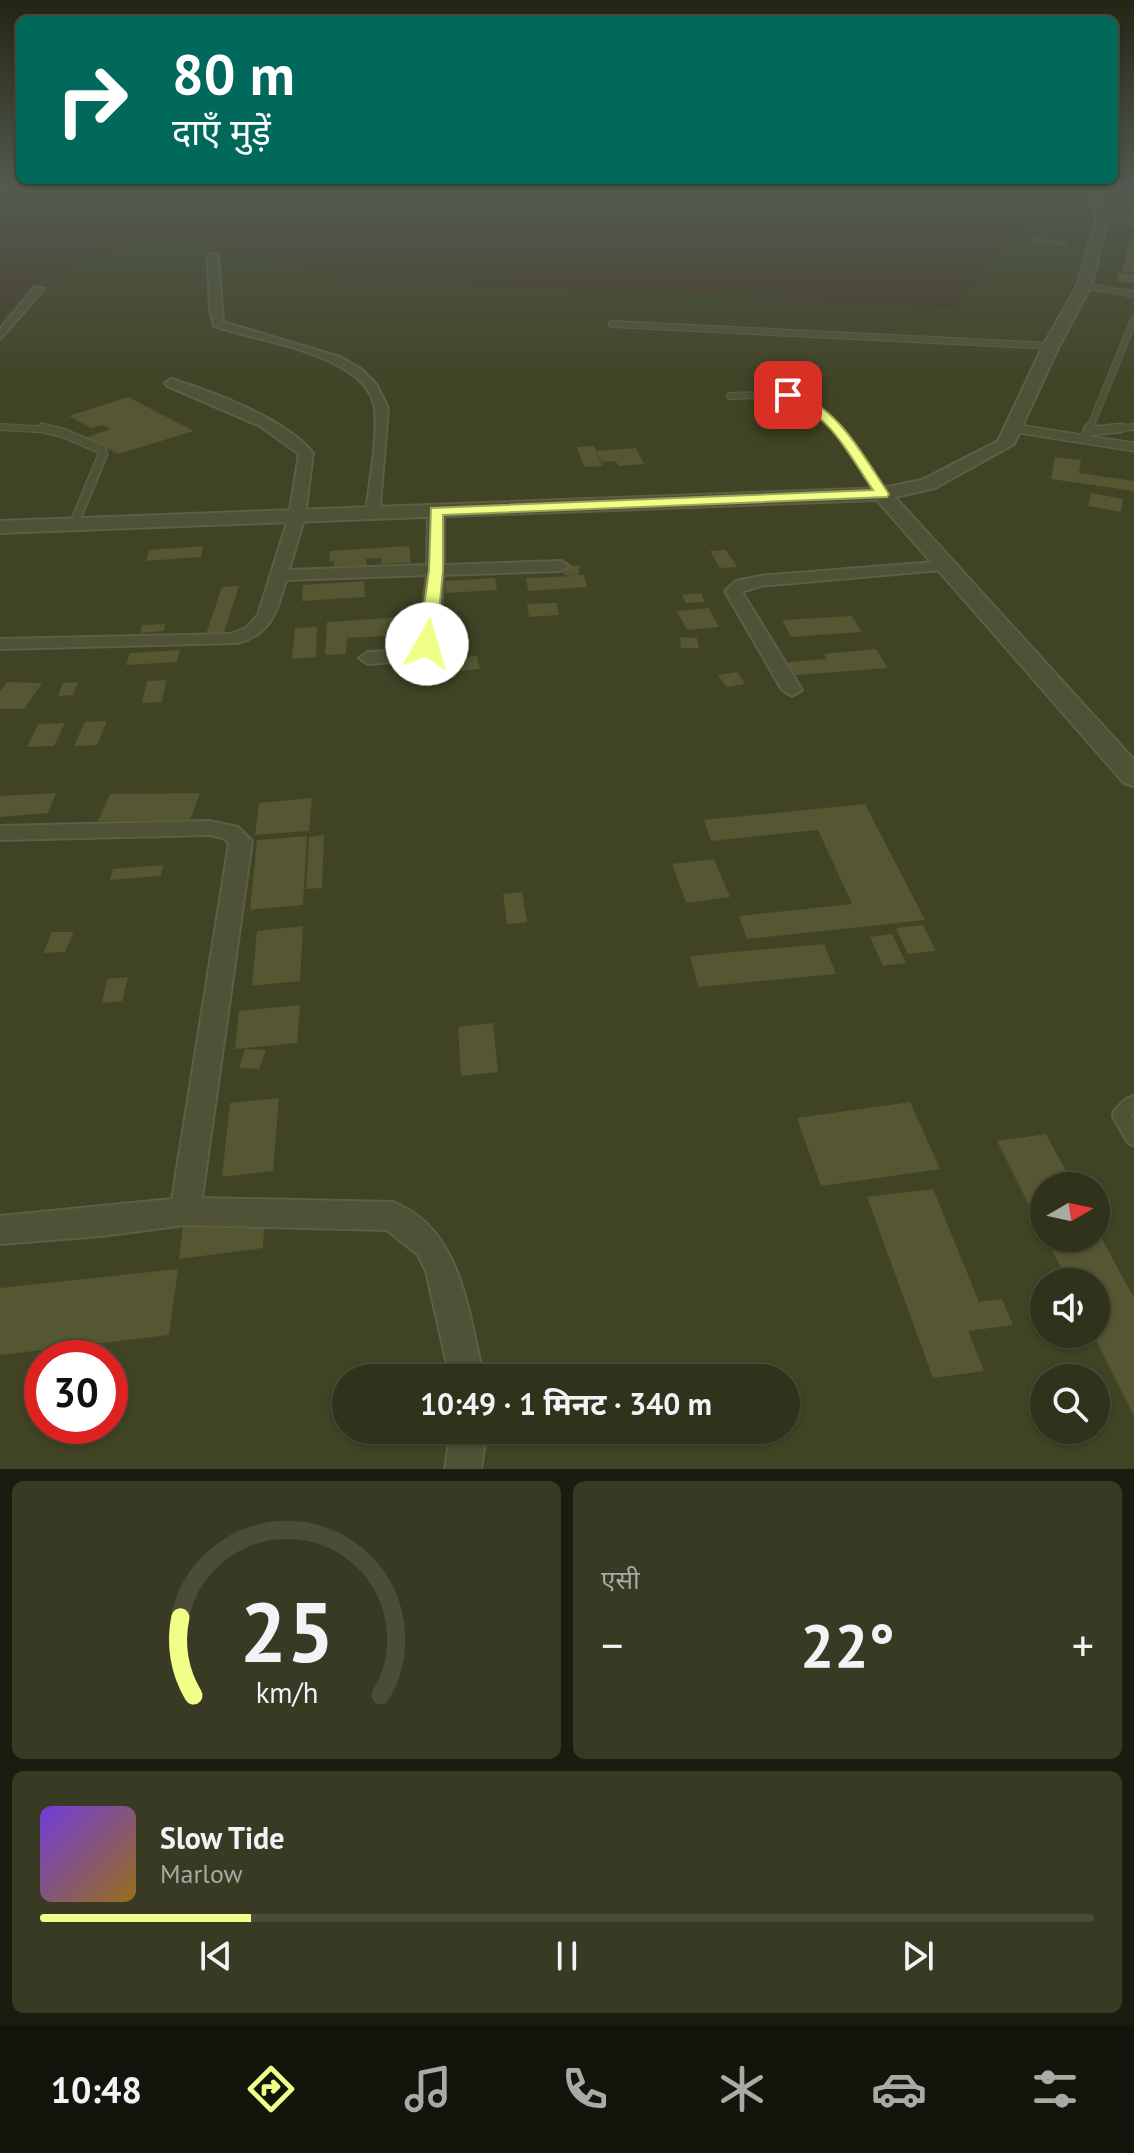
<!DOCTYPE html>
<html lang="hi">
<head>
<meta charset="utf-8">
<style>
  :root { --surface:#30321b; --page:#383a24; --text:#f1f3f6; --muted:#a8aaa3; --line:#4b4d3a; --accent:#f0ff87 }
  body { margin:0; font-family:"PT Sans","Noto Sans Devanagari",sans-serif; background:var(--page); color:var(--text); height:100vh; display:flex; flex-direction:column; font-size:30px; white-space:nowrap }
  * { box-sizing:border-box; margin:0 }
  p { font-size:26px; color:var(--muted) }
  .icon { flex:none; width:44px; height:44px; fill:none; stroke:currentColor; stroke-width:2; stroke-linecap:round; stroke-linejoin:round }
  .map { position:relative; height:1469px; overflow:hidden }
  .details { display:flex; flex-direction:column; gap:12px; padding:12px; background:#1a1c0f; flex:1 }
  .details>* { flex:none }
  .banner { position:absolute; left:16px; top:16px; width:1102px; height:168px; border-radius:12px; box-shadow:0 2px 6px #0004,0 0 0 2px var(--line); background:#00695c; color:#fff; overflow:hidden }
  .needle { width:52px; rotate:81deg }
  .controls { position:absolute; left:1030px; top:1172px; display:grid; gap:16px }
  .controls a { display:grid; place-items:center; width:80px; height:80px; border-radius:50%; background:var(--surface); box-shadow:0 2px 6px #0004,0 0 0 2px var(--line); font-size:40px }
  .speed { position:absolute; left:24px; top:1340px; display:flex; gap:16px; font-size:40px; font-weight:700; text-align:center }
  .speed>* { display:grid; place-content:center; width:104px; height:104px; border-radius:50%; background:var(--surface); box-shadow:0 2px 6px #0004,0 0 0 2px var(--line); line-height:1 }
  .speed .limit { border:12px solid #d22; background:#fff; color:#111 }
  .pin { position:absolute; display:grid; place-items:center; width:68px; height:68px; color:#fff; margin:-34px; border-radius:16px; box-shadow:0 4px 12px #0006 }
  .me { position:absolute; width:88px; margin:-44px; rotate:7deg; stroke-linejoin:round; filter:drop-shadow(0 0 6px #0008) }
  .turn { display:flex; align-items:center; gap:28px; height:168px; padding:0 24px; font-size:36px }
  .turn .icon { width:104px; height:104px; stroke-width:2.5 }
  .turn b { display:block; font-size:56px; line-height:68px }
  .big { font-size:60px; font-weight:700; line-height:1.1 }
  .details .tile { flex:1; display:flex; flex-direction:column; justify-content:center; gap:12px; min-width:0; padding:0 28px; border-radius:12px; background:var(--page) }
  .details .dial { align-items:center; gap:0 }
  .dial svg { height:208px; overflow:visible; fill:none; stroke:var(--line); stroke-width:7; stroke-linecap:round; text-anchor:middle }
  .dial text { fill:var(--text); stroke:none }
  .song { display:flex; align-items:center; gap:24px }
  .cover { width:96px; height:96px; border-radius:12px; background:linear-gradient(135deg,hsl(260 70% 55%),hsl(40 70% 35%)) }
  .played { height:8px; border-radius:4px; background:linear-gradient(90deg,var(--accent) 20%,var(--line) 20%) }
  .keys { display:flex; justify-content:space-around; direction:ltr }
  .heat { display:flex; justify-content:space-between; align-items:center; font-size:44px; direction:ltr }
  .details .tiles { flex:1; display:grid; gap:12px; grid-template-columns:1fr 1fr }
  .tile:last-child { grid-column:span 2 }
  .trip { position:absolute; left:332px; top:1364px; width:468px; height:80px; border-radius:40px; background:var(--surface); box-shadow:0 2px 6px #0004,0 0 0 2px var(--line); font-weight:700; line-height:80px; text-align:center }
  .tabs { display:flex; height:128px; justify-content:space-around; align-items:center; background:#13140b; color:var(--muted) }
  .tabs .icon { width:56px; height:56px }
  .tabs .selected { color:var(--accent) }
  .tabs b { font-size:36px; color:var(--text) }
  .map>svg:first-child { display:block }
  .green { fill:#443926 }
  .building { fill:#545732 }
  .lines { fill:none; stroke-linecap:round; stroke-linejoin:round }
  .service-far4-casing { stroke:#5c5e45; stroke-width:7 }
  .service-far3-casing { stroke:#5c5e45; stroke-width:8 }
  .service-far2-casing { stroke:#5c5e45; stroke-width:11 }
  .service-far1-casing { stroke:#5c5e45; stroke-width:16 }
  .service-casing { stroke:#5c5e45; stroke-width:20 }
  .minor-casing { stroke:#5c5e45; stroke-width:4 }
  .tertiary-casing { stroke:#5c5e45; stroke-width:4 }
  .service-far4 { stroke:#505238; stroke-width:5 }
  .service-far3 { stroke:#505238; stroke-width:6 }
  .service-far2 { stroke:#505238; stroke-width:8 }
  .service-far1 { stroke:#505238; stroke-width:12 }
  .service { stroke:#505238; stroke-width:16 }
  .minor { fill:#505238; fill-rule:evenodd }
  .tertiary { fill:#505238; fill-rule:evenodd }
  .route { fill:#f0ff87; stroke:#9ca658; stroke-width:2 }
</style>
</head>
<body>
<div class="map">
<svg width="1134" height="1469" viewBox="0 0 1134 1469">
  <rect width="100%" height="100%" fill="#404324"/>
  <path class="green" d="M0,188h250l-3,23 7,-23h788l17,3 14,15 -64,33 -54,69 -583,-28 -210,-42 21,-8 -86,24 -70,35 -27,32z"/>
  <g class="building">
    <path d="M1131,235h3v37l-12,-1z"/>
    <path d="M1033,238l20,2 15,1 -2,5 -34,-3z"/>
    <path d="M1117,272l17,2v9l-15,-1z"/>
    <path d="M128,397l66,34 -76,23 -31,-17 24,-8 -9,-4 -10,3 -23,-12z"/>
    <path d="M594,446l6,16 4,4 -20,1 -7,-20z"/>
    <path d="M636,448l8,16 -26,2 -2,-5 -15,1 -5,-11z"/>
    <path d="M1055,457l26,3 -2,13 55,8v10l-83,-12z"/>
    <path d="M1091,493l32,6 -2,13 -33,-6z"/>
    <path d="M203,546l-2,11 -55,4 3,-11z"/>
    <path d="M409,546l2,17 -30,1v-6l-15,1v8l-32,2v-8l-5,1 1,-11z"/>
    <path d="M726,550l11,17 -17,1 -10,-17z"/>
    <path d="M565,566h15l-2,9h6l3,12 -59,4 -2,-13 48,-2 -10,-1z"/>
    <path d="M495,578l2,12 -51,3 -1,-12z"/>
    <path d="M364,581l1,16 -63,4 1,-16z"/>
    <path d="M239,586l-17,53 -18,1 18,-53z"/>
    <path d="M701,593l4,9 -19,1 -4,-8z"/>
    <path d="M557,603l2,12 -30,2 -2,-13z"/>
    <path d="M709,608l10,19 -32,3 -10,-19z"/>
    <path d="M852,616l10,16 -71,5 -9,-17z"/>
    <path d="M402,617v18l-55,3 -1,16 -21,1 2,-33z"/>
    <path d="M165,624l-1,7 -23,2 1,-8z"/>
    <path d="M317,627l-1,30 -24,2 3,-31z"/>
    <path d="M680,637l17,1 2,10h-18z"/>
    <path d="M448,642l-3,30 -20,1 3,-30z"/>
    <path d="M876,649l12,19 -102,8 -8,-13 49,-4 -3,-5z"/>
    <path d="M180,650l-3,12 -51,3 4,-12z"/>
    <path d="M477,656l3,13 -20,2 -3,-13z"/>
    <path d="M737,672l8,12 -19,3 -8,-12z"/>
    <path d="M166,680l-4,22 -20,1 5,-22z"/>
    <path d="M7,682l35,1 -18,26h-24v-17z"/>
    <path d="M78,682l-5,13 -15,1 5,-13z"/>
    <path d="M107,721l-10,24 -23,1 11,-24z"/>
    <path d="M65,723l-11,23 -27,1 11,-23z"/>
    <path d="M56,793l-8,20 -48,4v-21z"/>
    <path d="M200,793l-10,27 -92,1 12,-27z"/>
    <path d="M312,798l-3,33 -54,4 4,-32z"/>
    <path d="M865,804l60,116 -178,19 -8,-23 113,-12 -34,-74 -107,11 -7,-21z"/>
    <path d="M324,835l-2,53 -16,1 3,-52z"/>
    <path d="M307,836l-4,69 -53,5 7,-70z"/>
    <path d="M714,859l16,38 -44,6 -14,-39z"/>
    <path d="M163,865l-2,11 -51,4 3,-11z"/>
    <path d="M522,892l5,30 -20,2 -4,-30z"/>
    <path d="M923,925l13,26 -28,3 -12,-26z"/>
    <path d="M303,926l-3,55 -48,5 5,-55z"/>
    <path d="M52,932h22l-9,20 -22,1z"/>
    <path d="M892,934l14,29 -23,3 -13,-29z"/>
    <path d="M824,944l12,30 -138,13 -8,-31z"/>
    <path d="M128,977l-6,24 -20,2 5,-24z"/>
    <path d="M300,1005l-3,38 -62,6 4,-38z"/>
    <path d="M493,1023l5,49 -37,4 -3,-49z"/>
    <path d="M245,1049l21,1 -7,19 -20,-1z"/>
    <path d="M279,1098l-6,73 -51,6 8,-74z"/>
    <path d="M910,1102l30,67 -119,17 -24,-68z"/>
    <path d="M1046,1134l28,52h-30v49l-47,-94z"/>
    <path d="M933,1189l46,113 23,-3 11,26 -45,6 16,40 -51,7 -66,-181z"/>
    <path d="M265,1215l-2,33 -84,11 4,-34z"/>
    <path d="M1096,1228l38,70v118l-41,-82h3v-52h-28l-22,-44h50z"/>
    <path d="M178,1269l-9,66 -169,20v-67z"/>
  </g>
  <g class="lines">
    <defs>
      <path id="service-far4" d="M1084,286l50,8"/>
      <g id="service-far3">
        <path d="M1127,293l7,1"/>
        <path d="M612,324l439,22"/>
        <path d="M730,396c46,-2 76,-2 109,34"/>
        <path d="M0,427l54,3"/>
        <path d="M1012,428l14,2"/>
        <path d="M1089,430l45,-110"/>
        <path d="M1099,430l35,-3"/>
      </g>
      <g id="service-far2">
        <path d="M42,428l21,5 38,16 2,5 -29,70"/>
        <path d="M837,428l45,66"/>
        <path d="M1013,428l121,19"/>
        <path d="M1089,431l32,-3"/>
        <path d="M1085,439l4,-11"/>
      </g>
      <path id="service-far1" d="M1128,1108l6,-6"/>
      <path id="service" d="M1130,1106l-9,9 13,22"/>
      <g id="minor">
        <path d="M1100,215l34,3v6l-34,-5z"/>
        <path d="M213,253l5,3 5,66 117,35 21,12 15,15 12,24 -9,109h-10l-3,-3c3,-30 12,-76 9,-104 -5,-56 -119,-69 -161,-84l-4,-17 -2,-53z"/>
        <path d="M35,287l9,2 -44,50v-10z"/>
        <path d="M171,379c42,13 115,40 142,74l-8,63 -16,54 138,-5 1,-54 8,-5 8,5v54l117,-4 8,5 -8,5 -118,4c-1,29 -2,59 -20,84l-6,1 -49,4 -9,-6 9,-6 43,-2 9,-20 7,-55 -141,5c-9,31 -15,55 -49,63l-237,6v-10l230,-5 16,-6 12,-13 31,-99 10,-62 -39,-28 -93,-40 -2,-3z"/>
        <path d="M947,561l8,5 -2,3 -193,17 -18,6 60,98 -10,6 -10,-6 -57,-99 11,-10 24,-5z"/>
        <path d="M209,821l29,6 14,14 -50,357 191,4c70,27 75,113 91,176h-34l-24,-107 -8,-16 -31,-25 -202,-5 -83,11 -102,8v-28l172,-17 57,-356 -6,-5 -14,-3 -209,5v-14z"/>
        <path d="M451,1430h36l-6,39h-36z"/>
      </g>
      <path id="tertiary" d="M1086,188h10l13,29 -18,69 -32,60 -45,98 -79,44 -40,9 239,263v26l-10,-3 -247,-283 -877,33v-12l882,-33 40,-8 76,-39 45,-95 34,-60 20,-69z"/>
    </defs>
    <use href="#service-far4" class="service-far4-casing"/>
    <use href="#service-far3" class="service-far3-casing"/>
    <use href="#service-far2" class="service-far2-casing"/>
    <use href="#service-far1" class="service-far1-casing"/>
    <use href="#service" class="service-casing"/>
    <use href="#minor" class="minor-casing"/>
    <use href="#tertiary" class="tertiary-casing"/>
    <use href="#service-far4" class="service-far4"/>
    <use href="#service-far3" class="service-far3"/>
    <use href="#service-far2" class="service-far2"/>
    <use href="#service-far1" class="service-far1"/>
    <use href="#service" class="service"/>
    <use href="#minor" class="minor"/>
    <use href="#tertiary" class="tertiary"/>
  </g>
  <linearGradient id="sky" x2="0" y2="1"><stop stop-color="#232514"/><stop offset="0.48" stop-color="#535b50"/><stop offset="1" stop-color="#535b50" stop-opacity="0"/></linearGradient>
  <rect width="1134" height="394" fill="url(#sky)"/>
  <path class="route" d="M788,391c51,15 73,62 101,103l-2,3 -444,18v55l-7,74 -9,5 -5,-2 -3,-3 10,-74 2,-62 442,-18c-27,-40 -42,-75 -89,-93l-2,-2z"/>
</svg>
<div class="controls">
<a><svg class="needle" viewBox="-14 -14 28 28"><path d="M0-13l5 13h-10z" fill="#e53935"/><path d="M0 13l5-13h-10z" fill="#a8aaa3"/></svg></a>
<a><svg class="icon" aria-label="sound" viewBox="0 0 24 24"><path d="M4 9h4l5-4v14l-5-4H4zM17 9q2 3 0 6"/></svg></a>
<a><svg class="icon" aria-label="search" viewBox="0 0 24 24"><circle cx="10" cy="10" r="6"/><path d="M15 15l6 6"/></svg></a>
</div>
<div class="speed"><div class="limit">30</div></div>
<div class="pin" style="left:788px;top:395px;background:#d93025"><svg class="icon" aria-label="arrive" viewBox="0 0 24 24"><path d="M6 21V4h12l-3 4 3 4H6"/></svg></div>
<svg class="me" style="left:427px;top:644px" viewBox="-20 -20 40 40"><circle r="19" fill="#fff"/><path d="M0-13L10 11 0 6-10 11z" fill="#f0ff87"/></svg>
<div class="trip">10:49 · 1 मिनट · 340 m</div>
<div class="banner">
<div class="turn"><svg class="icon" aria-label="right" viewBox="0 0 24 24"><path d="M7 20v-9h11M14 6l5 5-5 5"/></svg><div><b>80 m</b>दाएँ मुड़ें</div></div>
</div>
</div>
<section class="details">
<div class="tiles">
<div class="tile dial"><svg viewBox="0 0 100 80">
<path d="M14 69A42 42 0 1 1 86 69"/>
<path d="M14 69A42 42 0 0 1 9 39" stroke="#f0ff87"/>
<text x="50" y="56" font-size="32" font-weight="700">25</text>
<text x="50" y="72" font-size="11">km/h</text>
</svg></div>
<div class="tile"><p>एसी</p>
<div class="heat"><a>−</a><b class="big">22°</b><a>+</a></div>
</div>
<div class="tile">
<div class="song"><i class="cover"></i><div><b>Slow Tide</b><p>Marlow</p></div></div>
<div class="played"></div>
<div class="keys"><svg class="icon" aria-label="previous" viewBox="0 0 24 24"><path d="M18 5L8 12l10 7zM5 5v14"/></svg><svg class="icon" aria-label="pause" viewBox="0 0 24 24"><path d="M8 5v14M16 5v14"/></svg><svg class="icon" aria-label="next" viewBox="0 0 24 24"><path d="M6 5l10 7-10 7zM19 5v14"/></svg></div>
</div>
</div>
</section>
<nav class="tabs">
<b>10:48</b>
<svg class="icon selected" aria-label="directions" viewBox="0 0 24 24"><path d="M12 3l9 9-9 9-9-9zM9 14v-3h6M13 9l2 2-2 2"/></svg>
<svg class="icon" aria-label="music" viewBox="0 0 24 24"><path d="M9 18V5l10-2v13"/><circle cx="6" cy="18" r="3"/><circle cx="16" cy="16" r="3"/></svg>
<svg class="icon" aria-label="phone" viewBox="0 0 24 24"><path d="M5 4h4l2 5-3 2q2 4 5 5l2-3 5 2v4C11 20 4 13 5 4z"/></svg>
<svg class="icon" aria-label="climate" viewBox="0 0 24 24"><path d="M12 3v18M4 7l16 10M4 17L20 7"/></svg>
<svg class="icon" aria-label="car" viewBox="0 0 24 24"><path d="M5 17H2v-5l4-1 3-4h7l3 4 3 1v5h-3M9 17h6M6 11h13"/><circle cx="7" cy="17" r="2"/><circle cx="17" cy="17" r="2"/></svg>
<svg class="icon" aria-label="filters" viewBox="0 0 24 24"><path d="M4 7h16M4 17h16"/><circle cx="9" cy="7" r="2"/><circle cx="15" cy="17" r="2"/></svg>
</nav>
</body>
</html>
